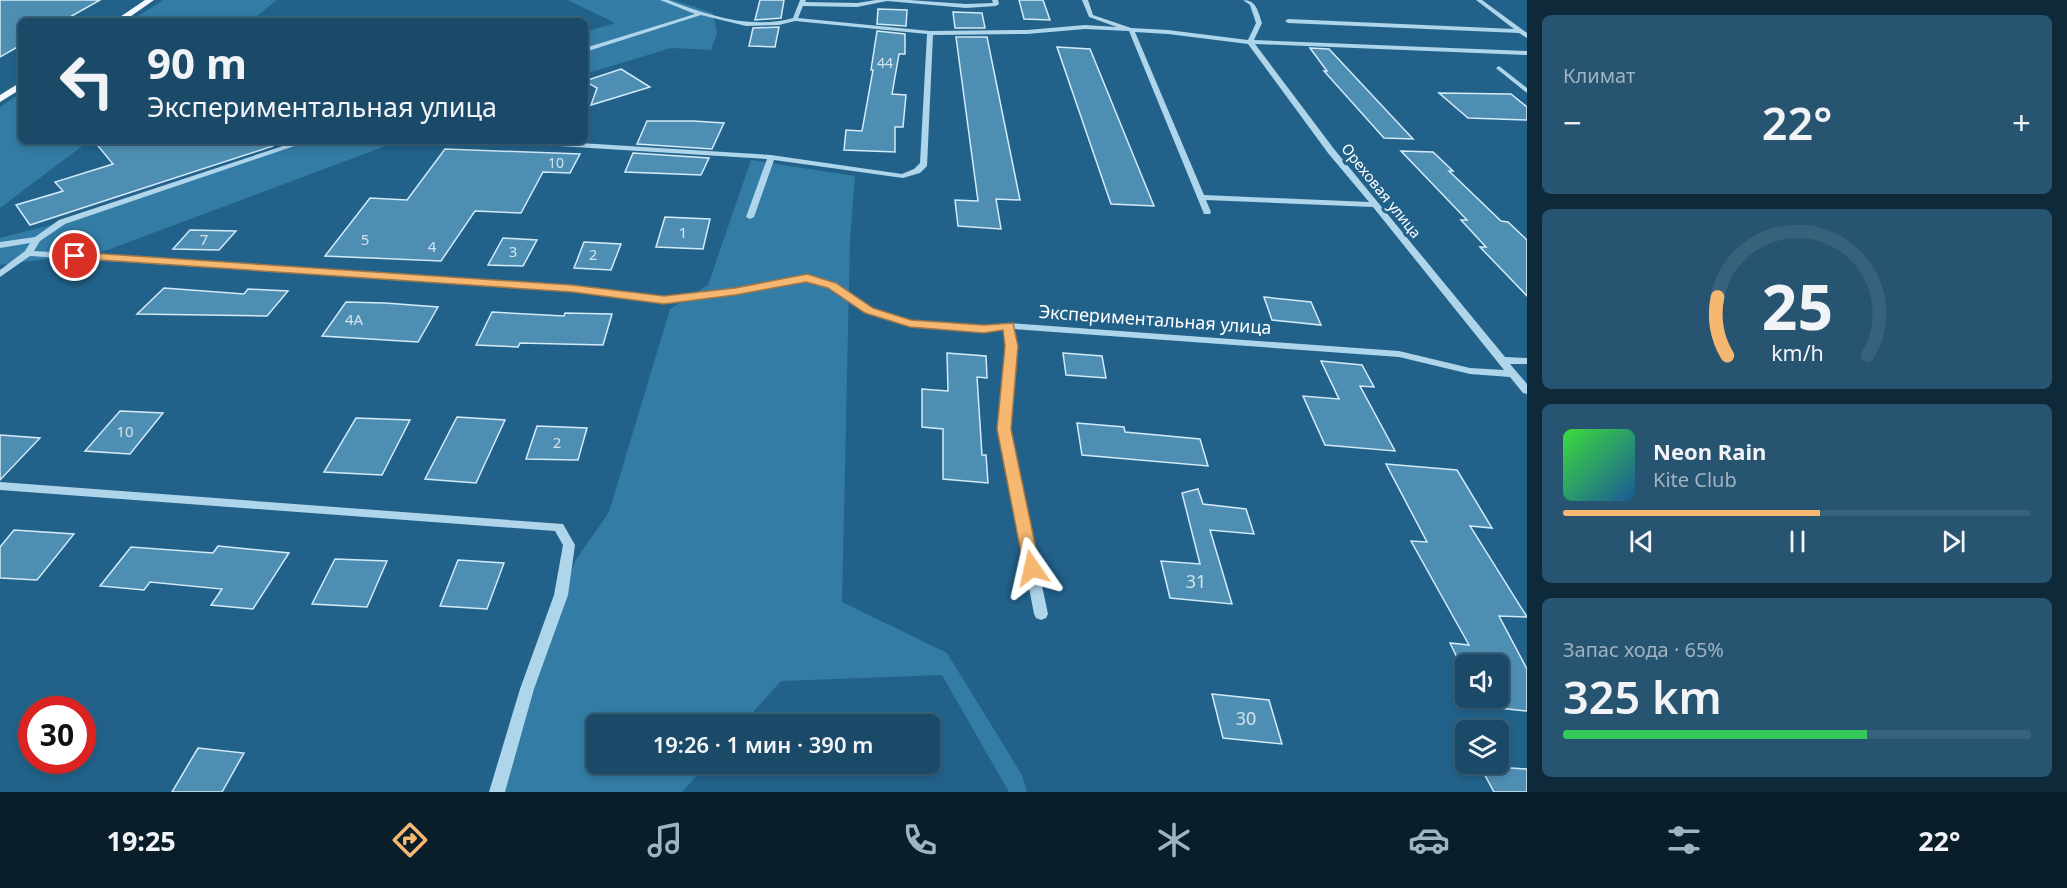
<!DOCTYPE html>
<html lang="ru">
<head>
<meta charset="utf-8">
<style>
  :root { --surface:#1a4a68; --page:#275471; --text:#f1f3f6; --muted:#9fb3c0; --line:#38627c; --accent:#f6b771 }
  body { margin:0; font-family:"Noto Sans",sans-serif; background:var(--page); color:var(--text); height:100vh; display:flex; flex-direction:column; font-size:22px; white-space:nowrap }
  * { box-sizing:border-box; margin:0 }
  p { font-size:20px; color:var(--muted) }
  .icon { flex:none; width:33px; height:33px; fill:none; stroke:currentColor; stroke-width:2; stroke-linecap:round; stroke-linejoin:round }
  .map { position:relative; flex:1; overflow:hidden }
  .sheet { display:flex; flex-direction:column; gap:15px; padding:15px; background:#0e2939; width:540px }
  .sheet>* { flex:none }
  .banner { position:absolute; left:18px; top:18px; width:570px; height:126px; border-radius:9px; box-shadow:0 3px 9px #0003,0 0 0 2px var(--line); background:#1a4a68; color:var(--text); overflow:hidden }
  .controls { position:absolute; left:1455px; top:654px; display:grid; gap:12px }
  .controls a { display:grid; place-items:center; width:54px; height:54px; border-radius:9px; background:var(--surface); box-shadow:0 3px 9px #0003,0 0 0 2px var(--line); font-size:30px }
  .speed { position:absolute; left:18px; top:696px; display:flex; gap:12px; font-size:30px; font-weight:700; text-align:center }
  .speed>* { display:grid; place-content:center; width:78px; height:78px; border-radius:50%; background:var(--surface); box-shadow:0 3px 9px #0003,0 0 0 2px var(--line); line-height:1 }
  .speed .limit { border:9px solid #d22; background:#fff; color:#111 }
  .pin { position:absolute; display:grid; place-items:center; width:51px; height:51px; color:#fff; margin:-26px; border:3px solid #fff; border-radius:50%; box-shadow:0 2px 6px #0007 }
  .me { position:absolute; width:66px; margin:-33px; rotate:349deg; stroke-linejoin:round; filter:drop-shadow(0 0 4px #0008) }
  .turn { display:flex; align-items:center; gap:21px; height:126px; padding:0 30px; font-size:27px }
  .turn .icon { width:78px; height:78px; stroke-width:2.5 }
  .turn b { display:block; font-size:42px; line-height:51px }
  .big { font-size:45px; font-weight:600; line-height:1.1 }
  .sheet .card { flex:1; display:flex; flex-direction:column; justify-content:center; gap:9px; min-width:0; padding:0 21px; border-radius:9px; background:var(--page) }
  .sheet .dial { align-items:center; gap:0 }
  .dial svg { height:156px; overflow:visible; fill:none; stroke:var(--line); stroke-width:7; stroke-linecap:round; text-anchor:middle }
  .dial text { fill:var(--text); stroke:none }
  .song { display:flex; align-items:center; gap:18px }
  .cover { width:72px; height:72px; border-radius:9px; background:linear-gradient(135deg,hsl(120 70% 55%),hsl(210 70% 35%)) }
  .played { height:6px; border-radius:3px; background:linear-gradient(90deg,var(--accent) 55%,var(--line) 55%) }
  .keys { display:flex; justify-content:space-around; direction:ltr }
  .heat { display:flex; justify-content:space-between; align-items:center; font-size:33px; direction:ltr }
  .charge { height:9px; border-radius:4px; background:linear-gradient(90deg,#34c759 65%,var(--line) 0) }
  .trip { position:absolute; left:586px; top:714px; width:354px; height:60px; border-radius:9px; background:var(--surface); box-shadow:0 3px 9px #0003,0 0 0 2px var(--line); font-weight:600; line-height:60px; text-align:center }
  .tab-bar { display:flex; height:96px; justify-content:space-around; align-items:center; background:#0a1e2a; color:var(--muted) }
  .tab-bar .icon { width:42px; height:42px }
  .tab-bar .current { color:var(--accent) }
  .tab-bar b { font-size:27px; color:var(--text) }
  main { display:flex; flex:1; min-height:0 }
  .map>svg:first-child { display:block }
  .green { fill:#337ca5 }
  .building { fill:#4f8eb3; stroke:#d3eaf8; stroke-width:1.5 }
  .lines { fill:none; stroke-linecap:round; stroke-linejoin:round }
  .minor { fill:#afd5ea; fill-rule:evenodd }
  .major { fill:#f3f9fe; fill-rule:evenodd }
  .route { fill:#f6b771; stroke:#a07749; stroke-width:1.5 }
  .labels { text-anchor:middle; stroke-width:6; stroke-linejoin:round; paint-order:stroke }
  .far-number-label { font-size:14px; fill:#d3e3ec }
  .far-street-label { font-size:15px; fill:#fff; stroke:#22628a }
  .number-label { font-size:15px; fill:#d3e3ec }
  .street-label { font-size:18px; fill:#fff; stroke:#22628a }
  .near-number-label { font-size:18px; fill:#d3e3ec }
</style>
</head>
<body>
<main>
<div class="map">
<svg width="1527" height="792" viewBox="0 0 1527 792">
  <rect width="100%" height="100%" fill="#22628a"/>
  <g class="green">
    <path d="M163,0h114l-27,21h-119z"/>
    <path d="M568,0h105l40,13 4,20 -6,17 -40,-2 -86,26v-42l30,-9z"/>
    <path d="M21,93v48h68l-89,67v-101z"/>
    <path d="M281,141h118l-297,111 -102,13v-27l62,-16 225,-76z"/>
    <path d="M751,160l104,16 -5,64 -8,362 105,51 75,122 5,17h-18l-67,-117 -161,6 -39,43h-145v40h110l-25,28h-186l79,-231 34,-49 61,-203 38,-24z"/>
  </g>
  <g class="building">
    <path d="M0,0h100l-37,21h-42v24l-21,12z"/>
    <path d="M760,0h24l-3,18 -26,2z"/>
    <path d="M1019,0h24l7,20 -26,-1z"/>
    <path d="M878,9l29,1 -1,16 -29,-2z"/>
    <path d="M953,12l29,1 3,15h-30z"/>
    <path d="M779,27l-4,20 -26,-1 4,-18z"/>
    <path d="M877,31l28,3v20h-6l-7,40 14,1 -3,32h-8v25l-51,-2 2,-20 16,1 11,-61h-2z"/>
    <path d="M956,37h31l33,163 -24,-1 5,30 -43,-3 -3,-26 23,1z"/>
    <path d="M1057,47l33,2 64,157 -43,-2z"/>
    <path d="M1310,48l19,1 84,90 -29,-1 -60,-67h3z"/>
    <path d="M621,69l29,18 -59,18 6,-17 -12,-7z"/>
    <path d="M1439,93l72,1 16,13v13l-59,-2z"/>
    <path d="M647,121h46l31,2 -12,26 -75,-5z"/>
    <path d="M94,141h179v5l-243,79 -14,-20 47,-14 -8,-9 58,-18z"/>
    <path d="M445,149l135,5 -10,19 -27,-1 -22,41 -46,-2 -34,50 -116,-5 45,-58 37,2z"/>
    <path d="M1401,151l32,1 20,19h-4l52,50 7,1 19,18v56l-47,-49h6l-25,-27h6z"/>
    <path d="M633,153l76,5 -8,17 -76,-3z"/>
    <path d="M665,217l45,2 -7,30 -47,-2z"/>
    <path d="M190,230l46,1 -17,19 -46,-1z"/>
    <path d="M503,238l34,2 -14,26 -35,-1z"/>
    <path d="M584,242l37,2 -10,26 -37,-2z"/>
    <path d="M164,288l80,6 4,-5 40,2 -21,25 -130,-2z"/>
    <path d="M1264,297l47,5 10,23 -49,-5z"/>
    <path d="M346,302l39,1 53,4 -20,35 -96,-6z"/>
    <path d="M492,312l72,4 1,-3 47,1 -9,31 -83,-2 -2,4 -42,-2z"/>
    <path d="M947,353l39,3 1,22 -10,-1 5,78h4l2,28 -45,-4v-50l-21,-2v-38l26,2z"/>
    <path d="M1063,353l39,3 4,22 -40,-3z"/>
    <path d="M1321,361l41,4 12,22 -14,-1 35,65 -70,-6 -22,-49 36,3z"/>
    <path d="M120,411l43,2 -33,41 -45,-3z"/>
    <path d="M457,417l48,3 -29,63 -51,-4z"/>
    <path d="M356,418l54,2 -28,55 -58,-3z"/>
    <path d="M1077,423l47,4 1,5 75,7 8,27 -126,-11z"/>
    <path d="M537,426l50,2 -9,32 -52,-1z"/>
    <path d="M0,435l40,3 -40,42z"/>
    <path d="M1386,464l71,6 35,58 -22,-2 57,91 -28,-1 28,53v42l-47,-5 -4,-8h22v-34h-32v12l-16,-33 19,2 -58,-104 16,1z"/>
    <path d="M1198,489l5,15 43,5 8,25 -44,-4 22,74 -62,-6 -9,-37 39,3 -18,-71z"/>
    <path d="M14,530l60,4 -37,46 -37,-2v-31z"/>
    <path d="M218,546l71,7 -36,56 -42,-4 11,-16 -72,-7 -6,8 -44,-4 31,-39 82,6z"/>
    <path d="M335,559l52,2 -20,46 -55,-3z"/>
    <path d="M458,560l46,3 -17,46 -47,-3z"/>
    <path d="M1212,694l57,6 13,44 -59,-6z"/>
    <path d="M198,748l46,5 -22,39h-50z"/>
    <path d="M1480,766l47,3v23h-33z"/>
  </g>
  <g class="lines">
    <g class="minor">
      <path d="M660,0h8c40,15 82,30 125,18l7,-18h6l-1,2 52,1 19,-3h33l57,4 27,-1 -1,-3h6l1,4 -3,2 -30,2 -79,-7 -30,6 -54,-1 -5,12 132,13 97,-1 58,-5 32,2 -28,-10 -7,-17h6l5,15 38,13 37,2 80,10 8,-17 -6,-18 -7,-5c14,0 15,12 19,23l-8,17 273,11v4l-272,-11 79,105 171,208 22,1v6h-17l17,20v10l-4,-1 -13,-16 -40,-3 -71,-17 -386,-28 4,17 -8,84 39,184 -2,4 -5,2 -5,-2 -2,-4 -35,-184 8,-84 -3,-17 -20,3 -74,-6 -44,-14 -37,-24 -22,-7 -72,14 -71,8 -92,-12 -542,-35 -30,21v-7l25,-19 5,-8 -30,5v-6l35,-5 24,-17 239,-79h11l-244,83 -25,17 -6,10 538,34 92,12 71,-8 72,-14 28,9 37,24 39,12 73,6 24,-3 391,28 71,17 34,2 -131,-163 -167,-7 5,12 -1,2h-6l-75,-183 -44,-2 -58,5 -94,1 -6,131 -7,7 -17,5 -129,-18 -20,57 -4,2 -4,-2 21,-58 -257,-16 -1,-2h39l223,14 131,19 12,-5 6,-6 7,-129 -132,-13 -16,4 -33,1 -45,-11 -116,37v-4l110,-34zM1135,32l33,2 80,10 80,109 41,49 -165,-7z"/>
      <path d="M1476,0h6l45,33v5l-8,-5 -231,-10 -3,-2 3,-2 226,10z"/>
      <path d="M1499,66l28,22v5l-30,-24 -1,-1z"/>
      <path d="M0,482l563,42 12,21 -7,50 -34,94 -29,103h-16l31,-103 34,-94 9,-50 -8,-14 -555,-41z"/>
    </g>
    <g class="major">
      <path d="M145,0h9l-30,21h-10z"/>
      <path d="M21,82v7l-21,13v-7z"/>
    </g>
  </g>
  <path class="route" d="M75,252l497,33 92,11 71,-8 72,-14 29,9 37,25 38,12 73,5 29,-2 5,23 -7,83 29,139 -2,4 -6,2 -6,-2 -2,-4 -27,-139 8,-83 -2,-16 -19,3 -74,-6 -45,-14 -37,-25 -22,-6 -71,13 -71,9 -92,-12 -501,-34v-5z"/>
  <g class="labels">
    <g class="far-number-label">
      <text x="885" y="68">44</text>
      <text x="556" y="168">10</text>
    </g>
    <g class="far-street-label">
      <text transform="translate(1381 191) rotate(51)" y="5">Ореховая улица</text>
    </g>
    <g class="number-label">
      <text x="683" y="238">1</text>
      <text x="204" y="245">7</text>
      <text x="365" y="245">5</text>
      <text x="432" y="252">4</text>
      <text x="513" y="257">3</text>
      <text x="593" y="260">2</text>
      <text x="354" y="325">4А</text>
      <text x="125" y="437">10</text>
      <text x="557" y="448">2</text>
    </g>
    <g class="street-label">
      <text transform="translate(1155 320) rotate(4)" y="6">Экспериментальная улица</text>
    </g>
    <g class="near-number-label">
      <text x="1196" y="588">31</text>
      <text x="1246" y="725">30</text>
    </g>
  </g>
</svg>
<div class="controls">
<a><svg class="icon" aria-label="sound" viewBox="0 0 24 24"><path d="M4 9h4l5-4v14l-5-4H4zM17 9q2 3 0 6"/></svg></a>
<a><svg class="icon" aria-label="layers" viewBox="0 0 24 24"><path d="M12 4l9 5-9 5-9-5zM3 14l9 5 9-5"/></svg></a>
</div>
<div class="speed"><div class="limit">30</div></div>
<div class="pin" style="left:75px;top:256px;background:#d93025"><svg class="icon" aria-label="arrive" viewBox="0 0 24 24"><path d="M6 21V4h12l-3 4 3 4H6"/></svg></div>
<svg class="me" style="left:1032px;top:568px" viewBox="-20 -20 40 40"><path d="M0-17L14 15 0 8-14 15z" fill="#f6b771" stroke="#fff" stroke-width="4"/></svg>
<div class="trip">19:26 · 1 мин · 390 m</div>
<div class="banner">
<div class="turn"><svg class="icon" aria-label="left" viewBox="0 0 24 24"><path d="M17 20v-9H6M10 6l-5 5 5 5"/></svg><div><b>90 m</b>Экспериментальная улица</div></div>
</div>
</div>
<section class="sheet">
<div class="card"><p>Климат</p>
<div class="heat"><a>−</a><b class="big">22°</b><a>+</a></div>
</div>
<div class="card dial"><svg viewBox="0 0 100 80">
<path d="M14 69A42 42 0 1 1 86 69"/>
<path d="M14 69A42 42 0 0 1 9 39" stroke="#f6b771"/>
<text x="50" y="56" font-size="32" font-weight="700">25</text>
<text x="50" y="72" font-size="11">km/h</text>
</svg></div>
<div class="card">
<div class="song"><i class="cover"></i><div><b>Neon Rain</b><p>Kite Club</p></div></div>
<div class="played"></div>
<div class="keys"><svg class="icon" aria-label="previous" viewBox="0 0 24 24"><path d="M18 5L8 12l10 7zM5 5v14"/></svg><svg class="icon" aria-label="pause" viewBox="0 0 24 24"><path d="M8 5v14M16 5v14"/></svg><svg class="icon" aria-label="next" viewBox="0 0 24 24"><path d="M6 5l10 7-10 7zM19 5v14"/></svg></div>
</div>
<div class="card"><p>Запас хода · 65%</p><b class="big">325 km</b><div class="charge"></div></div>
</section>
</main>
<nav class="tab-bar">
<b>19:25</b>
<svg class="icon current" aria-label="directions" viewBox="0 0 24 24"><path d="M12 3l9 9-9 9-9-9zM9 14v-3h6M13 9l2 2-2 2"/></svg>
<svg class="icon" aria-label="music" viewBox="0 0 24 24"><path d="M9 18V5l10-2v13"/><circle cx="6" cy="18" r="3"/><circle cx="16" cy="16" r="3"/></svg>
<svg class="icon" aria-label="phone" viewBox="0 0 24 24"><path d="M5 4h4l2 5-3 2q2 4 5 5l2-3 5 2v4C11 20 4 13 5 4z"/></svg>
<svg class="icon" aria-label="climate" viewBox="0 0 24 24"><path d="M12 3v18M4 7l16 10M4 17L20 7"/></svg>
<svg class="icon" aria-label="car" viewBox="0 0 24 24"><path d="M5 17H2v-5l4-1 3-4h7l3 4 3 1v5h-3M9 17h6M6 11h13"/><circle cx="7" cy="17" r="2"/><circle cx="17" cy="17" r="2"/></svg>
<svg class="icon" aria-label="filters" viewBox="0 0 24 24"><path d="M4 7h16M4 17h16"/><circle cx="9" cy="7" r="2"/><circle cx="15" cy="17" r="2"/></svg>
<b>22°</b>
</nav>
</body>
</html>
